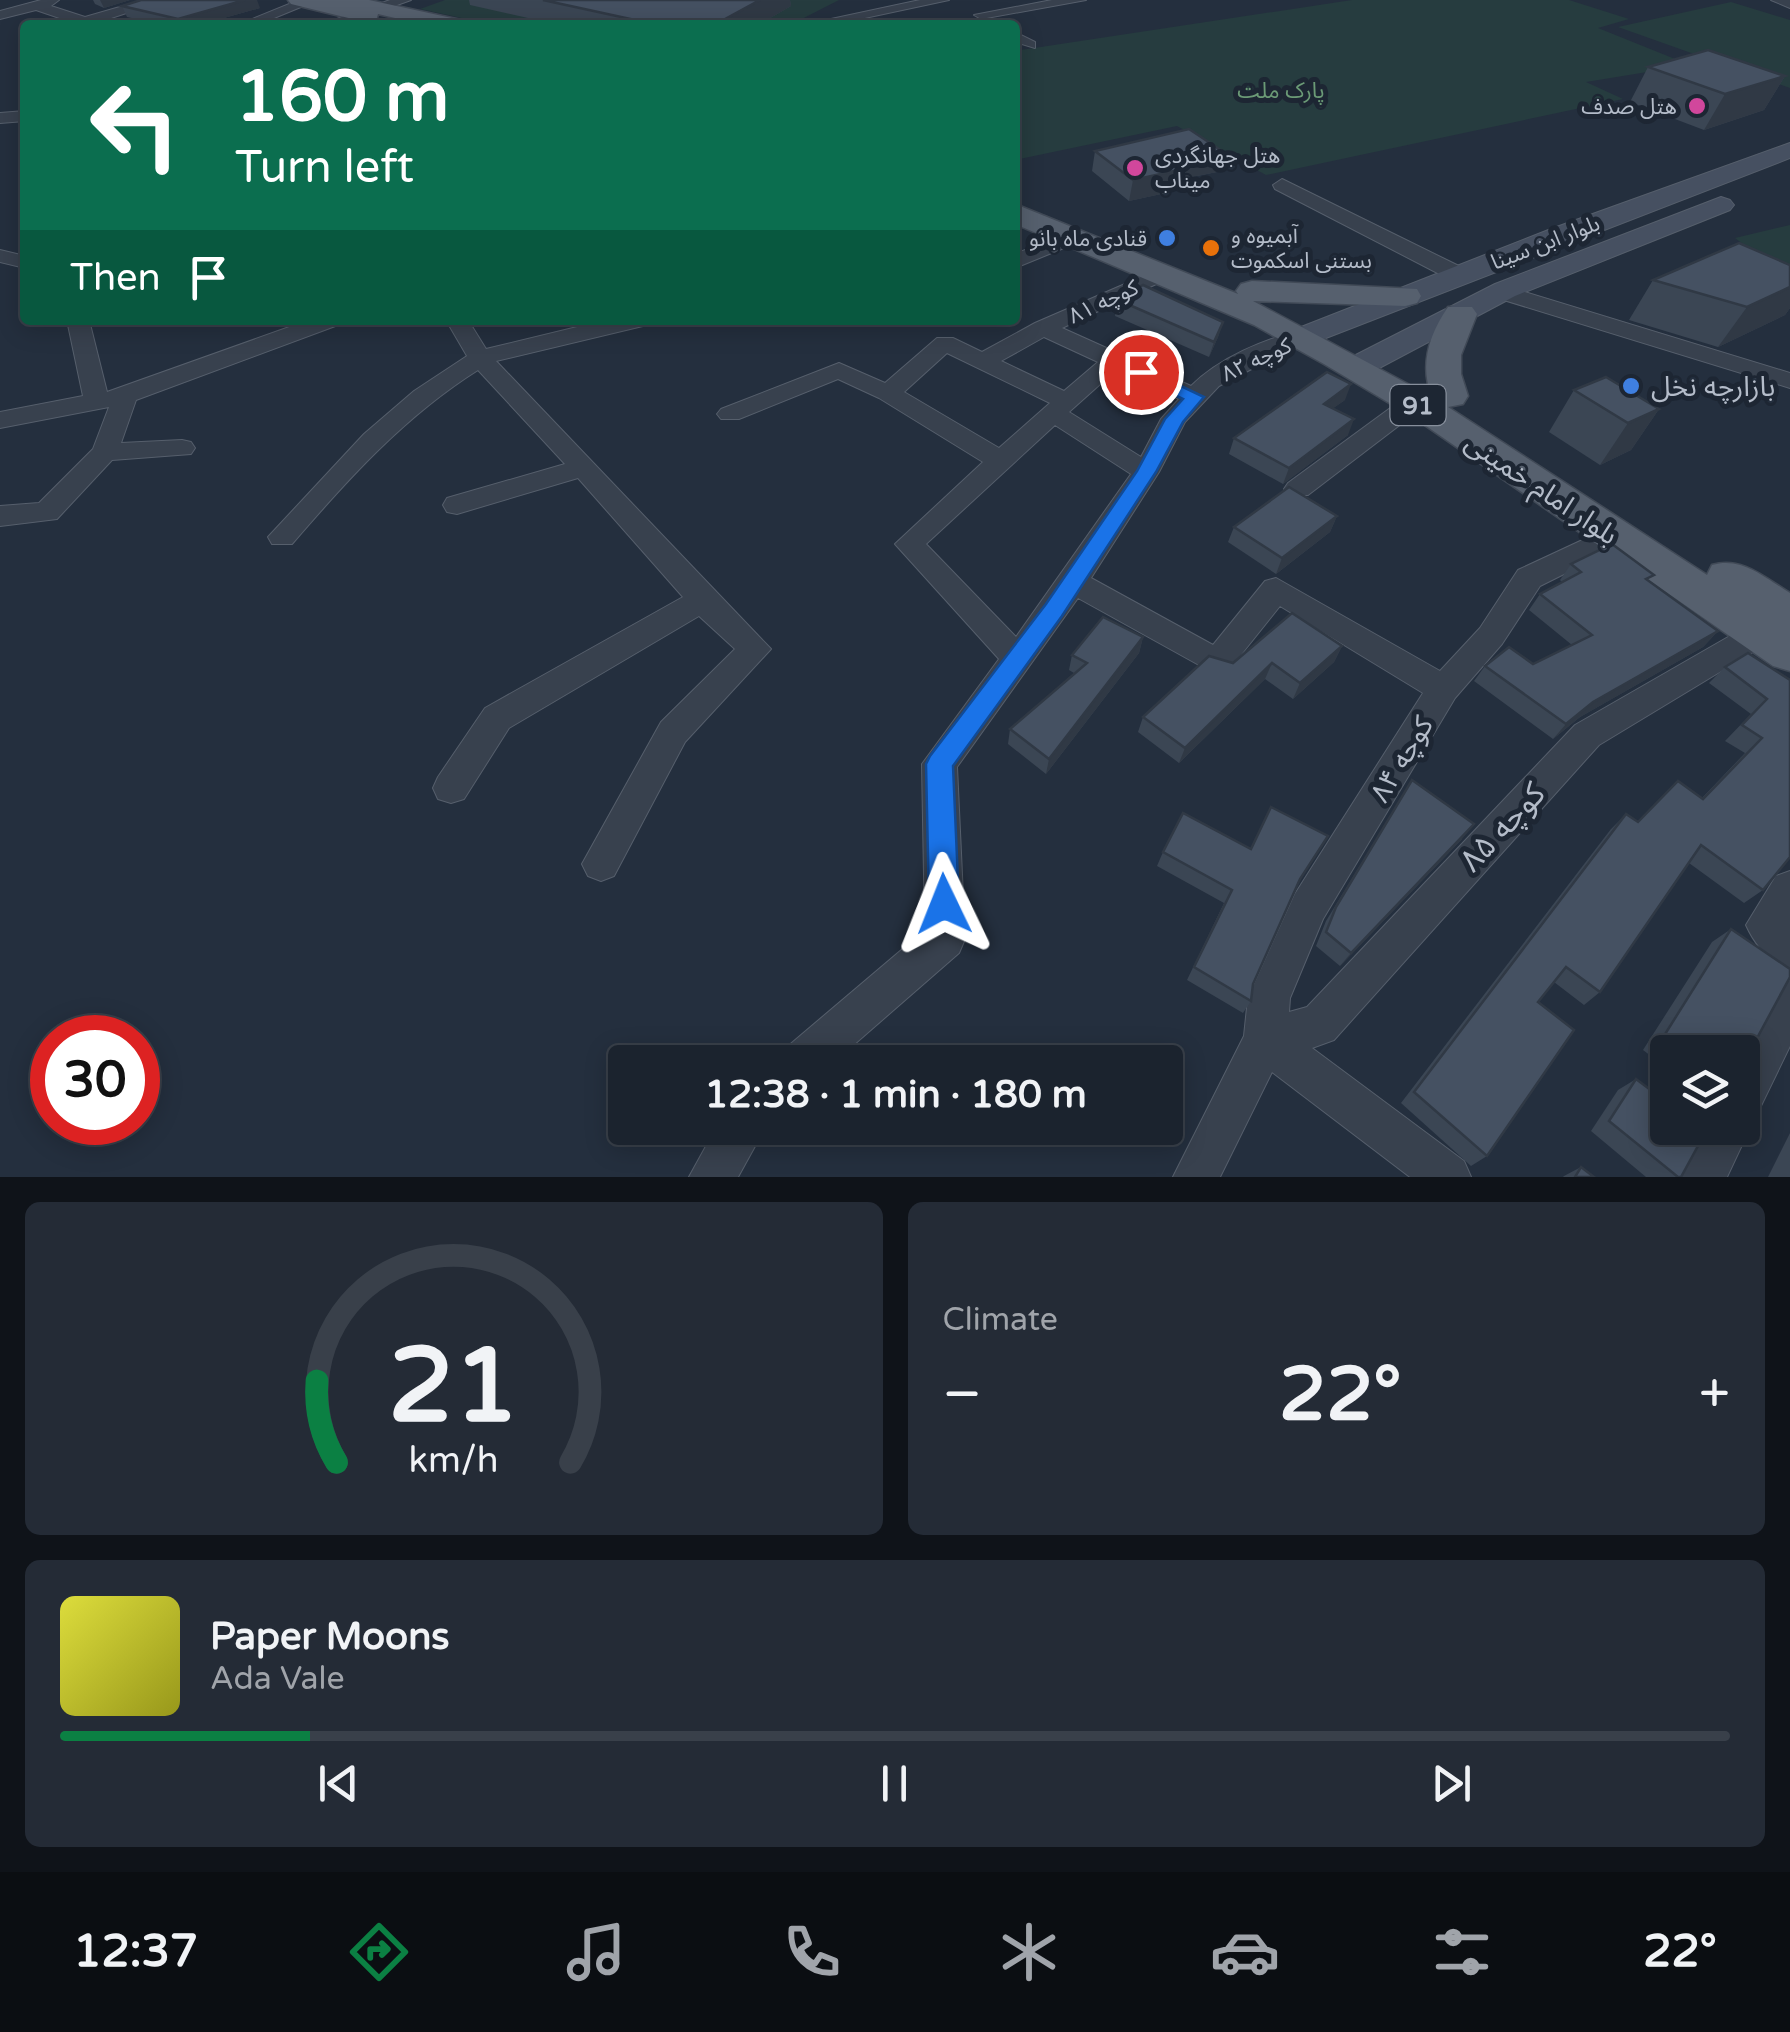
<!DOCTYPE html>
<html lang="en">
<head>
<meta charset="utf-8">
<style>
  :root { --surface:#1b232e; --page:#242b36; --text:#f1f3f6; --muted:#a0a4aa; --line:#39404a; --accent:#0b8043 }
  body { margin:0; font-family:"Varela Round","Noto Sans Arabic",sans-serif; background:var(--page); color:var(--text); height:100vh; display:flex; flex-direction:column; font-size:38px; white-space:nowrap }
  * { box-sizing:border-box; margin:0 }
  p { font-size:32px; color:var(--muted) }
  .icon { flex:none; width:55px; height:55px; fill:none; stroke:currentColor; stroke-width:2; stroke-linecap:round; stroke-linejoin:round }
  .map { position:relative; height:1177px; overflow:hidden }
  .panel { display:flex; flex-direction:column; gap:25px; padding:25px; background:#0f1319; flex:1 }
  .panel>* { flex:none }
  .top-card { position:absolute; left:20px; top:20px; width:1000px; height:305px; border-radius:10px; box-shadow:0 5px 25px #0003,0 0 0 2px var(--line); background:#0b6e4f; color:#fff; overflow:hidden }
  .fabs { position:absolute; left:1650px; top:1035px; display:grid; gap:20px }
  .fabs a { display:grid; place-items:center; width:110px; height:110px; border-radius:10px; background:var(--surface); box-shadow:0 5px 25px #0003,0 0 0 2px var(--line); font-size:50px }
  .speed { position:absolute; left:30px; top:1015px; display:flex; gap:20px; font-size:50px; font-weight:700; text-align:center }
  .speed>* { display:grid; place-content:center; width:130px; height:130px; border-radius:50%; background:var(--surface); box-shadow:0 5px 25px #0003,0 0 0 2px var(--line); line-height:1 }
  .speed .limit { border:15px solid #d22; background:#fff; color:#111 }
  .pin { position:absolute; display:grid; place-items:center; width:85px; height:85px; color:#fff; margin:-42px; border:5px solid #fff; border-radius:50%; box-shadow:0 2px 10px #0007 }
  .me { position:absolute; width:110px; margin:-55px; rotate:358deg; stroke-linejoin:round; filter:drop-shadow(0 0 8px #0008) }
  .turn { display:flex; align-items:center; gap:35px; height:210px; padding:0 50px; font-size:45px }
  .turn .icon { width:130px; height:130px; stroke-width:2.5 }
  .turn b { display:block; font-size:70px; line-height:85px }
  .then { display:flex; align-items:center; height:95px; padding:0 50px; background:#0003; gap:20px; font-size:38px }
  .big { font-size:75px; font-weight:700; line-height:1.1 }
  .panel .tile { flex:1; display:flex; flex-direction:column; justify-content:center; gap:15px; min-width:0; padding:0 35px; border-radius:15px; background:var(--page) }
  .panel .dial { align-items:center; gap:0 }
  .dial svg { height:260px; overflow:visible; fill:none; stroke:var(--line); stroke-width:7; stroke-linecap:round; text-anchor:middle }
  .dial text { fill:var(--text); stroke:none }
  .song { display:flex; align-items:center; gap:30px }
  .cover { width:120px; height:120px; border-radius:15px; background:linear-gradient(135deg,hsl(60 70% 55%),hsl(60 70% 35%)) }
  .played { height:10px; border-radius:5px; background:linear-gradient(90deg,var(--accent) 15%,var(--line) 15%) }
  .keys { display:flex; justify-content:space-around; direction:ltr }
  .heat { display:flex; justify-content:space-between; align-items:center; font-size:55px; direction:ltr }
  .panel .tiles { flex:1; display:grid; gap:25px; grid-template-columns:1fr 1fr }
  .tile:last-child { grid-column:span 2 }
  .trip { position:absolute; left:608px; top:1045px; width:575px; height:100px; border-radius:10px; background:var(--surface); box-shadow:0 5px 25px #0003,0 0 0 2px var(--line); font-weight:700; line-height:100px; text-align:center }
  .menu { display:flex; height:160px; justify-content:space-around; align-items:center; background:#0b0e12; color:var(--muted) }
  .menu .icon { width:70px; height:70px }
  .menu .selected { color:var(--accent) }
  .menu b { font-size:45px; color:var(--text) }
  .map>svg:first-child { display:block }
  .green { fill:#263c3f }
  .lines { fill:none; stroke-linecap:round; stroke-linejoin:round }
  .street-casing { stroke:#565f6c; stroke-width:2 }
  .secondary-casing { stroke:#565f6c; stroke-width:2 }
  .primary-casing { stroke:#414a57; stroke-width:3 }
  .street { fill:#38414e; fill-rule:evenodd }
  .secondary { fill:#465061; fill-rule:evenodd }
  .primary { fill:#56606e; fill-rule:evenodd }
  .wall { fill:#3b4654 }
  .shaded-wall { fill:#303945 }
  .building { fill:#455162; stroke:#303945; stroke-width:2.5 }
  .route { fill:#1a73e8; stroke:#114b97; stroke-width:2.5 }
  .hotel-dot { fill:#d1479c; stroke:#1d2633; stroke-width:4 }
  .shop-dot { fill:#3f7fe0; stroke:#1d2633; stroke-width:4 }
  .food-dot { fill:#e8710a; stroke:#1d2633; stroke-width:4 }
  .labels { text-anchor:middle; stroke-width:10; stroke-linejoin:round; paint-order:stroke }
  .far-park-label { font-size:22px; fill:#6b9a76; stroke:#1d2633 }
  .far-poi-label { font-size:22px; fill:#b4bcc9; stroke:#1d2633; text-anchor:end }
  .far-street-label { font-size:22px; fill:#b4bcc9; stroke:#1d2633 }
  .shield { fill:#1d2633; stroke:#878f9c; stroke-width:2.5 }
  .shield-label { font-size:25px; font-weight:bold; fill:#b4bcc9 }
  .poi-label { font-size:28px; fill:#b4bcc9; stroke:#1d2633; text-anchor:start }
  .street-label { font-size:28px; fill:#b4bcc9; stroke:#1d2633 }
  .near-street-label { font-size:32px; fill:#b4bcc9; stroke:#1d2633 }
</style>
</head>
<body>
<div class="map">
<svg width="1790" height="1177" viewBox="0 0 1790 1177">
  <rect width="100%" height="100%" fill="#242f3e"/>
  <g class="green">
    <path d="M445,0h394l-49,25h-296l-74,-16z"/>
    <path d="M1352,0h217l60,19 -31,9 92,37 -104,17 37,17 -357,76 -89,-49 -162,34v-109z"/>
    <path d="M1731,2l59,18v68l-172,-61z"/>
    <path d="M1790,225v55l-55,-42z"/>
  </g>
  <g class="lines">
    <defs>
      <g id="street">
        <path d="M41,0h18l-8,6 34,11 59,-17h22l-67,22 2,3h-21l-44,-15 -36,9v-8z"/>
        <path d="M299,0l14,2 -56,23 -17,-1z"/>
        <path d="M390,0h21l-70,25h-21z"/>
        <path d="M920,0h29l-117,25h-29z"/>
        <path d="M1052,0h34l-105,19 -7,-4z"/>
        <path d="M1771,0h19v8z"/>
        <path d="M1015,32l20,10v6l-20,-6z"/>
        <path d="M25,111v10l-25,2v-10z"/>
        <path d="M1282,179l185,91 3,5 -3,5h-16l-176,-91 -2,-4z"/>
        <path d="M1074,231l10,6 -3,4 -66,27v-14z"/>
        <path d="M0,250l25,6v12l-25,-6z"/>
        <path d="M1162,268l7,2 4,4 -4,4 -107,50 129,58c28,-28 73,-47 111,-56l11,7 -94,49 -34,36 -26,50 -68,106 122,67 52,-64 11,-3 164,93 40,-43 38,-58 86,-40h20l4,7 -4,7 -84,42 -38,58 -47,54 -132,221 -33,79 -1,14 18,-5 268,-282 174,-100 11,-4 11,4 5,8 -5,8 -172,104 -265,295 -22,8 152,113 7,16h-61l-138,-105 -52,105h-47l71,-141 4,-38 47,-104 128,-201 -143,-87 -52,65 -11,4 -139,-77 -121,169 8,172 -6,14 -125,109h-54l7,-15 138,-117 -3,-166 77,-105 -104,-115 88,-82 -104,-64 -41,-19 -99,40h-18l-4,-5 4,-5 118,-46 46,20 52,-45h16l29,14 53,-29zM1044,337l54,25 -34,29 -63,-30zM947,353l103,50 -51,45 -95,-56zM1116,370l63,29 -18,20 -20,38 -72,-45zM1055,425l76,49 -115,163 -90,-93z"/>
        <path d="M1502,285l288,88v15l-296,-91 -3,-5z"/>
        <path d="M67,320h22l18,72 202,-72h32l-3,5 -202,75 -15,43 61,-3 9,2 4,6 -4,6 -79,6 -55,59 -57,7v-20l39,-3 54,-54 16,-42 -109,21v-16l83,-16z"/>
        <path d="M446,320h22l18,29 120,-29h44l-3,5 -151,36 275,288 -86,93 -71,134 -13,5 -13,-5 -6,-12 79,-142 74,-73 -36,-33 -190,112 -45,71 -13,4 -13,-4 -5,-11 5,-11 47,-69 198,-111 -105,-119 -121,36 -10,-2 -4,-7 4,-7 118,-34 -87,-94c-73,46 -130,109 -186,174h-20l-4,-7 96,-103 50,-43 53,-35z"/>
        <path d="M1413,396l9,2 3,5 -3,5 -114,87h-20l-4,-6 4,-6 116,-85z"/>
        <path d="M1790,871v100c-20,-9 -35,-26 -44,-46l30,-49z"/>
        <path d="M1790,980v66l-32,66 -13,5 5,11 -23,49h-48l24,-49h39l-1,-76 34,-66z"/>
        <path d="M716,1128h49l-27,49h-49z"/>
      </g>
      <g id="secondary">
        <path d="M1790,143v15l-477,185h-22l-4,-6 4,-6 260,-102z"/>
        <path d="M1721,197l9,3 4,5 -4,5 -215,86 -149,79h-22l-5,-7 5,-7 151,-77z"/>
      </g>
      <g id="primary">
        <path d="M288,0h81l92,20 3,5h-39l-47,-11 -2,7 -7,2 -78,-19z"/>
        <path d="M1015,204l223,90 -2,-3 5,-7 11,-3 165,8 4,7 -4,7 -12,3 -152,-5 179,96c-13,-32 -3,-62 16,-90h24l5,7 -16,41v19l7,22 -5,8 -15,3 259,168 5,-10c30,-9 53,13 78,28v78l-17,-5 -357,-247 -92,-55 -70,-39 -239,-101z"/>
      </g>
    </defs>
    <use href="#street" class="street-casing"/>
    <use href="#secondary" class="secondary-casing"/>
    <use href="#primary" class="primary-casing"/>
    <use href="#street" class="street"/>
    <use href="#secondary" class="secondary"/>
    <use href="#primary" class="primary"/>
  </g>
  <g class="wall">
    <path d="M93,0h37l-26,8 -9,-4z"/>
    <path d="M469,0h321l1,6 -33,19h-199l-89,-20z"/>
    <path d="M122,6l138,2 -61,17h-37l-35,-8z"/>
    <path d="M1648,67l137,9 -21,34 -60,20 -74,-28z"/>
    <path d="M1095,151l122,21 -40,8 -2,11 -46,10 -37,-30z"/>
    <path d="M1790,265v43l-5,7 -67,32 -89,-27 24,-40z"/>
    <path d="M1118,300l105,22 -5,15 -9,20 -94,-41z"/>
    <path d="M1574,390l85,19 -28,41 -31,15 -51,-33z"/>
    <path d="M1345,400l-12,8 15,27 -65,49 -54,-30 5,-16z"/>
    <path d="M1337,516l-7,16 -54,42 -48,-32 6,-15z"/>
    <path d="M1571,564l78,18 69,49 -15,16 -123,70 -27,22 -79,-58 11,-15 48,-2 39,-19 -43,-35 11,-16 22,-12 -2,-2z"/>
    <path d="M1143,637l-4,16 -93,121 -38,-30 2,-15 64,-56 -5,-3 3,-15z"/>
    <path d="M1342,646l-8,16 -41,37 -28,-20 -86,84 -41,-31 5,-15 90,-54z"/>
    <path d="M1725,667l65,13 -27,210 -19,13 -55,-40 -89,129 -16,13 -30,-23 -16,20 -51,154 -16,10 -70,-63 210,-274 15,-15 11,7 65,-23 43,-45 -20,-12 26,-27 -42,-31z"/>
    <path d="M1412,780l50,59 -122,127 -24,-20 10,-25z"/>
    <path d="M1163,852l137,27 -47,105 -2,17 -8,12 -56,-33 37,-77 -67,-37z"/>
    <path d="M1731,929l11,123h-74v17l-25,-19 69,-108z"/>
    <path d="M1636,1079l45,98h-35l-55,-46 27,-41z"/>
    <path d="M1790,1133v44h-22z"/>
    <path d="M1581,1167l13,10h-31l1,-1z"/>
  </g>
  <g class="shaded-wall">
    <path d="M100,0h30l-26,8z"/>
    <path d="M245,0h12l3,8 -61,17h-19l-2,-6z"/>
    <path d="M760,0h30l1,6 -33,19h-44z"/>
    <path d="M1785,76l-21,34 -60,20 21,-36z"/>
    <path d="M1222,151l-5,21 -40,8 -2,11 -46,10 4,-21 35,-18z"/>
    <path d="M1790,287v21l-5,7 -67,32 29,-40z"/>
    <path d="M1223,322l-5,15 -9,20 5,-15z"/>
    <path d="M1351,384l-6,16 -27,19 6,-15z"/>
    <path d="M1659,409l-28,41 -31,15 28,-42z"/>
    <path d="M1354,419l-6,16 -65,49 6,-16z"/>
    <path d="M1337,516l-7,16 -54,42 6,-16z"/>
    <path d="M1718,631l-15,16 -123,70 -27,22 13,-15 27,-22z"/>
    <path d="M1143,637l-4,16 -93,121 3,-15z"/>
    <path d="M1342,646l-8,16 -41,37 7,-16z"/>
    <path d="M1272,663l-7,16 -86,84 6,-15z"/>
    <path d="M1474,824l-12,15 -122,127 11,-13z"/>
  </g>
  <g class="building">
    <path d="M141,0h104l-67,19 -56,-13z"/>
    <path d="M543,0h217l-46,25h-56z"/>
    <path d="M1708,50l77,26 -60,18 -77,-27z"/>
    <path d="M1189,129l33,22 -54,11 11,8 -46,10 -38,-29z"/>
    <path d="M1739,243l51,22v22l-43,20 -94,-27z"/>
    <path d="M1143,285l80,37 -9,20 -96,-42z"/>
    <path d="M1327,372l24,12 -27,20 30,15 -65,49 -55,-30z"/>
    <path d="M1606,377l53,32 -31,14 -54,-33z"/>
    <path d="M1289,487l48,29 -55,42 -48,-31z"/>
    <path d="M1612,544l42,31 -8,4 72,52 -125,71 -27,22 -81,-58 24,-19 24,17 59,-29 -52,-41 41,-22 -10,-8z"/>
    <path d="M1292,613l50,33 -42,37 -28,-20 -87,85 -42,-31 66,-61 24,7z"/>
    <path d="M1103,617l40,20 -94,122 -39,-30 77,-66 -15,-8z"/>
    <path d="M1748,653l42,27v177l-27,33 -62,-45 -101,147 -34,-25 -28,35 36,28 -87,126 -73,-64 212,-278 12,8 40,-41 25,18 59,-61 -20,-13 25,-26 -42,-32z"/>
    <path d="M1412,780l62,44 -123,129 -25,-21 10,-25z"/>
    <path d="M1271,807l57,29 -28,43 -47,105 -2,17 -57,-34 38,-77 -69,-38 20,-39 68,36z"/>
    <path d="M1731,929l59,40v8l-48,89v-14h-62l-18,-13z"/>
    <path d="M1636,1079l32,24v25h30l7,5 -24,44h-3l-69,-56z"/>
    <path d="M1581,1167l13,10h-19z"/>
  </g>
  <path class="route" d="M1141,367l63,30 -21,25 -27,50 -94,144 -109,150 6,138 -5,10 -10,4 -10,-4 -5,-10 -3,-140 4,-8 116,-152 91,-133 28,-52 18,-20 -48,-23v-7z"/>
  <g class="hotel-dot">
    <circle cx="1697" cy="106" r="10"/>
    <circle cx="1135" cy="168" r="10"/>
  </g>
  <g class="shop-dot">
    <circle cx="1167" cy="238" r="10"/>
    <circle cx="1631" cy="386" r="10"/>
  </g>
  <circle class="food-dot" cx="1211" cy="248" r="10"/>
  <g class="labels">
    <g class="far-park-label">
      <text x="1281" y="98">پارک ملت</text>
    </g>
    <g class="far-poi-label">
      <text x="1677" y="114">هتل صدف</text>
      <text x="1155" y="163" text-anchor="start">هتل جهانگردی<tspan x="1155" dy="25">میناب</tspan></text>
      <text x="1231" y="243" text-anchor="start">آبمیوه و<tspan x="1231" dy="25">بستنی اسکموت</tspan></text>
      <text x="1147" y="246">قنادی ماه بانو</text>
    </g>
    <g class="far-street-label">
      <text transform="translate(1545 242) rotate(-21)" y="8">بلوار ابن سینا</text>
      <text transform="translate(1103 301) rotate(-25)" y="8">کوچه ۸۱</text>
      <text transform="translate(1256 359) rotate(-25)" y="8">کوچه ۸۲</text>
    </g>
    <rect class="shield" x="1390.5" y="385" width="55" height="40" rx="8"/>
    <g class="shield-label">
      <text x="1418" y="414">91</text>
    </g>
    <g class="poi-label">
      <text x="1651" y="396">بازارچه نخل</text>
    </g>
    <g class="street-label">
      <text transform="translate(1542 488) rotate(34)" y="10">بلوار امام خمینی</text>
      <text transform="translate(1401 759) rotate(-59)" y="10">کوچه ۸۴</text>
    </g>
    <g class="near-street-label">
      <text transform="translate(1502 827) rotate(-47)" y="11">کوچه ۸۵</text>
    </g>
  </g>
</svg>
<div class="fabs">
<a><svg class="icon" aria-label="layers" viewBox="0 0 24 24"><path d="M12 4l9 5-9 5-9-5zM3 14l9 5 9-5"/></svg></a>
</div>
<div class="speed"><div class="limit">30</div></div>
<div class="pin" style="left:1141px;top:372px;background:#d93025"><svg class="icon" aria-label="arrive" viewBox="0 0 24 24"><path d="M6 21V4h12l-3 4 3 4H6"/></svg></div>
<svg class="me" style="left:944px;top:904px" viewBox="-20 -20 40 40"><path d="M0-17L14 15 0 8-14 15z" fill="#1a73e8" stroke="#fff" stroke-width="4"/></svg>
<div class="trip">12:38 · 1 min · 180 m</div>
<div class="top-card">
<div class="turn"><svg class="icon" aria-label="left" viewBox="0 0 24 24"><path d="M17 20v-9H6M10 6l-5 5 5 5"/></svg><div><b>160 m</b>Turn left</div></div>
<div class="then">Then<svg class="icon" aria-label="arrive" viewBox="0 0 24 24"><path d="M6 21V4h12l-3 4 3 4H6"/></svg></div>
</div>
</div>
<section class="panel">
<div class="tiles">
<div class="tile dial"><svg viewBox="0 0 100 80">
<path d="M14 69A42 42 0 1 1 86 69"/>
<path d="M14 69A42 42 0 0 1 8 44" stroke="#0b8043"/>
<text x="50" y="56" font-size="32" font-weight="700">21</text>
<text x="50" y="72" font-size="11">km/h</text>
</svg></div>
<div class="tile"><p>Climate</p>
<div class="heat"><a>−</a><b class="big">22°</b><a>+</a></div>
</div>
<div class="tile">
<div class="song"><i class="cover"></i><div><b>Paper Moons</b><p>Ada Vale</p></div></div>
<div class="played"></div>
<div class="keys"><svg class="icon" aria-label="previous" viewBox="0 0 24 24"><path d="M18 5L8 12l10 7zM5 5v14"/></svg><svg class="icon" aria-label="pause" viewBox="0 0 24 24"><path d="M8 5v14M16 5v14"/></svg><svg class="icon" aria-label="next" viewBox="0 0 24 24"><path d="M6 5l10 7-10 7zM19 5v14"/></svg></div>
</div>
</div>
</section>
<nav class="menu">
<b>12:37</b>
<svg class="icon selected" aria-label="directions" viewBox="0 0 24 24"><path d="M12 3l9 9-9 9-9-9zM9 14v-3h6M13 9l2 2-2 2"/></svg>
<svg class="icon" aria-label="music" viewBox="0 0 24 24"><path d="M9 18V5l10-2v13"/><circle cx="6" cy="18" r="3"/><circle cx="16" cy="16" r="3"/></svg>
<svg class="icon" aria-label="phone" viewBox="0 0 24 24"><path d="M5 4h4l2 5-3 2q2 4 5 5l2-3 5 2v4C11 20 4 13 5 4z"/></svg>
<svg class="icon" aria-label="climate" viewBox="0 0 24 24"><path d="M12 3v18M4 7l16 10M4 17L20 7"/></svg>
<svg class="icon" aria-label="car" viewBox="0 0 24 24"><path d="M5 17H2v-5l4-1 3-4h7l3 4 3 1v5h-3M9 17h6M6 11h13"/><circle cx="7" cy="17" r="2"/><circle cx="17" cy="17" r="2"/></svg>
<svg class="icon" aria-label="filters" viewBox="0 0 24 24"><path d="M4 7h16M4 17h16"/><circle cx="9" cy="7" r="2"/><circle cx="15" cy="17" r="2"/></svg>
<b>22°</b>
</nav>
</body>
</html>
